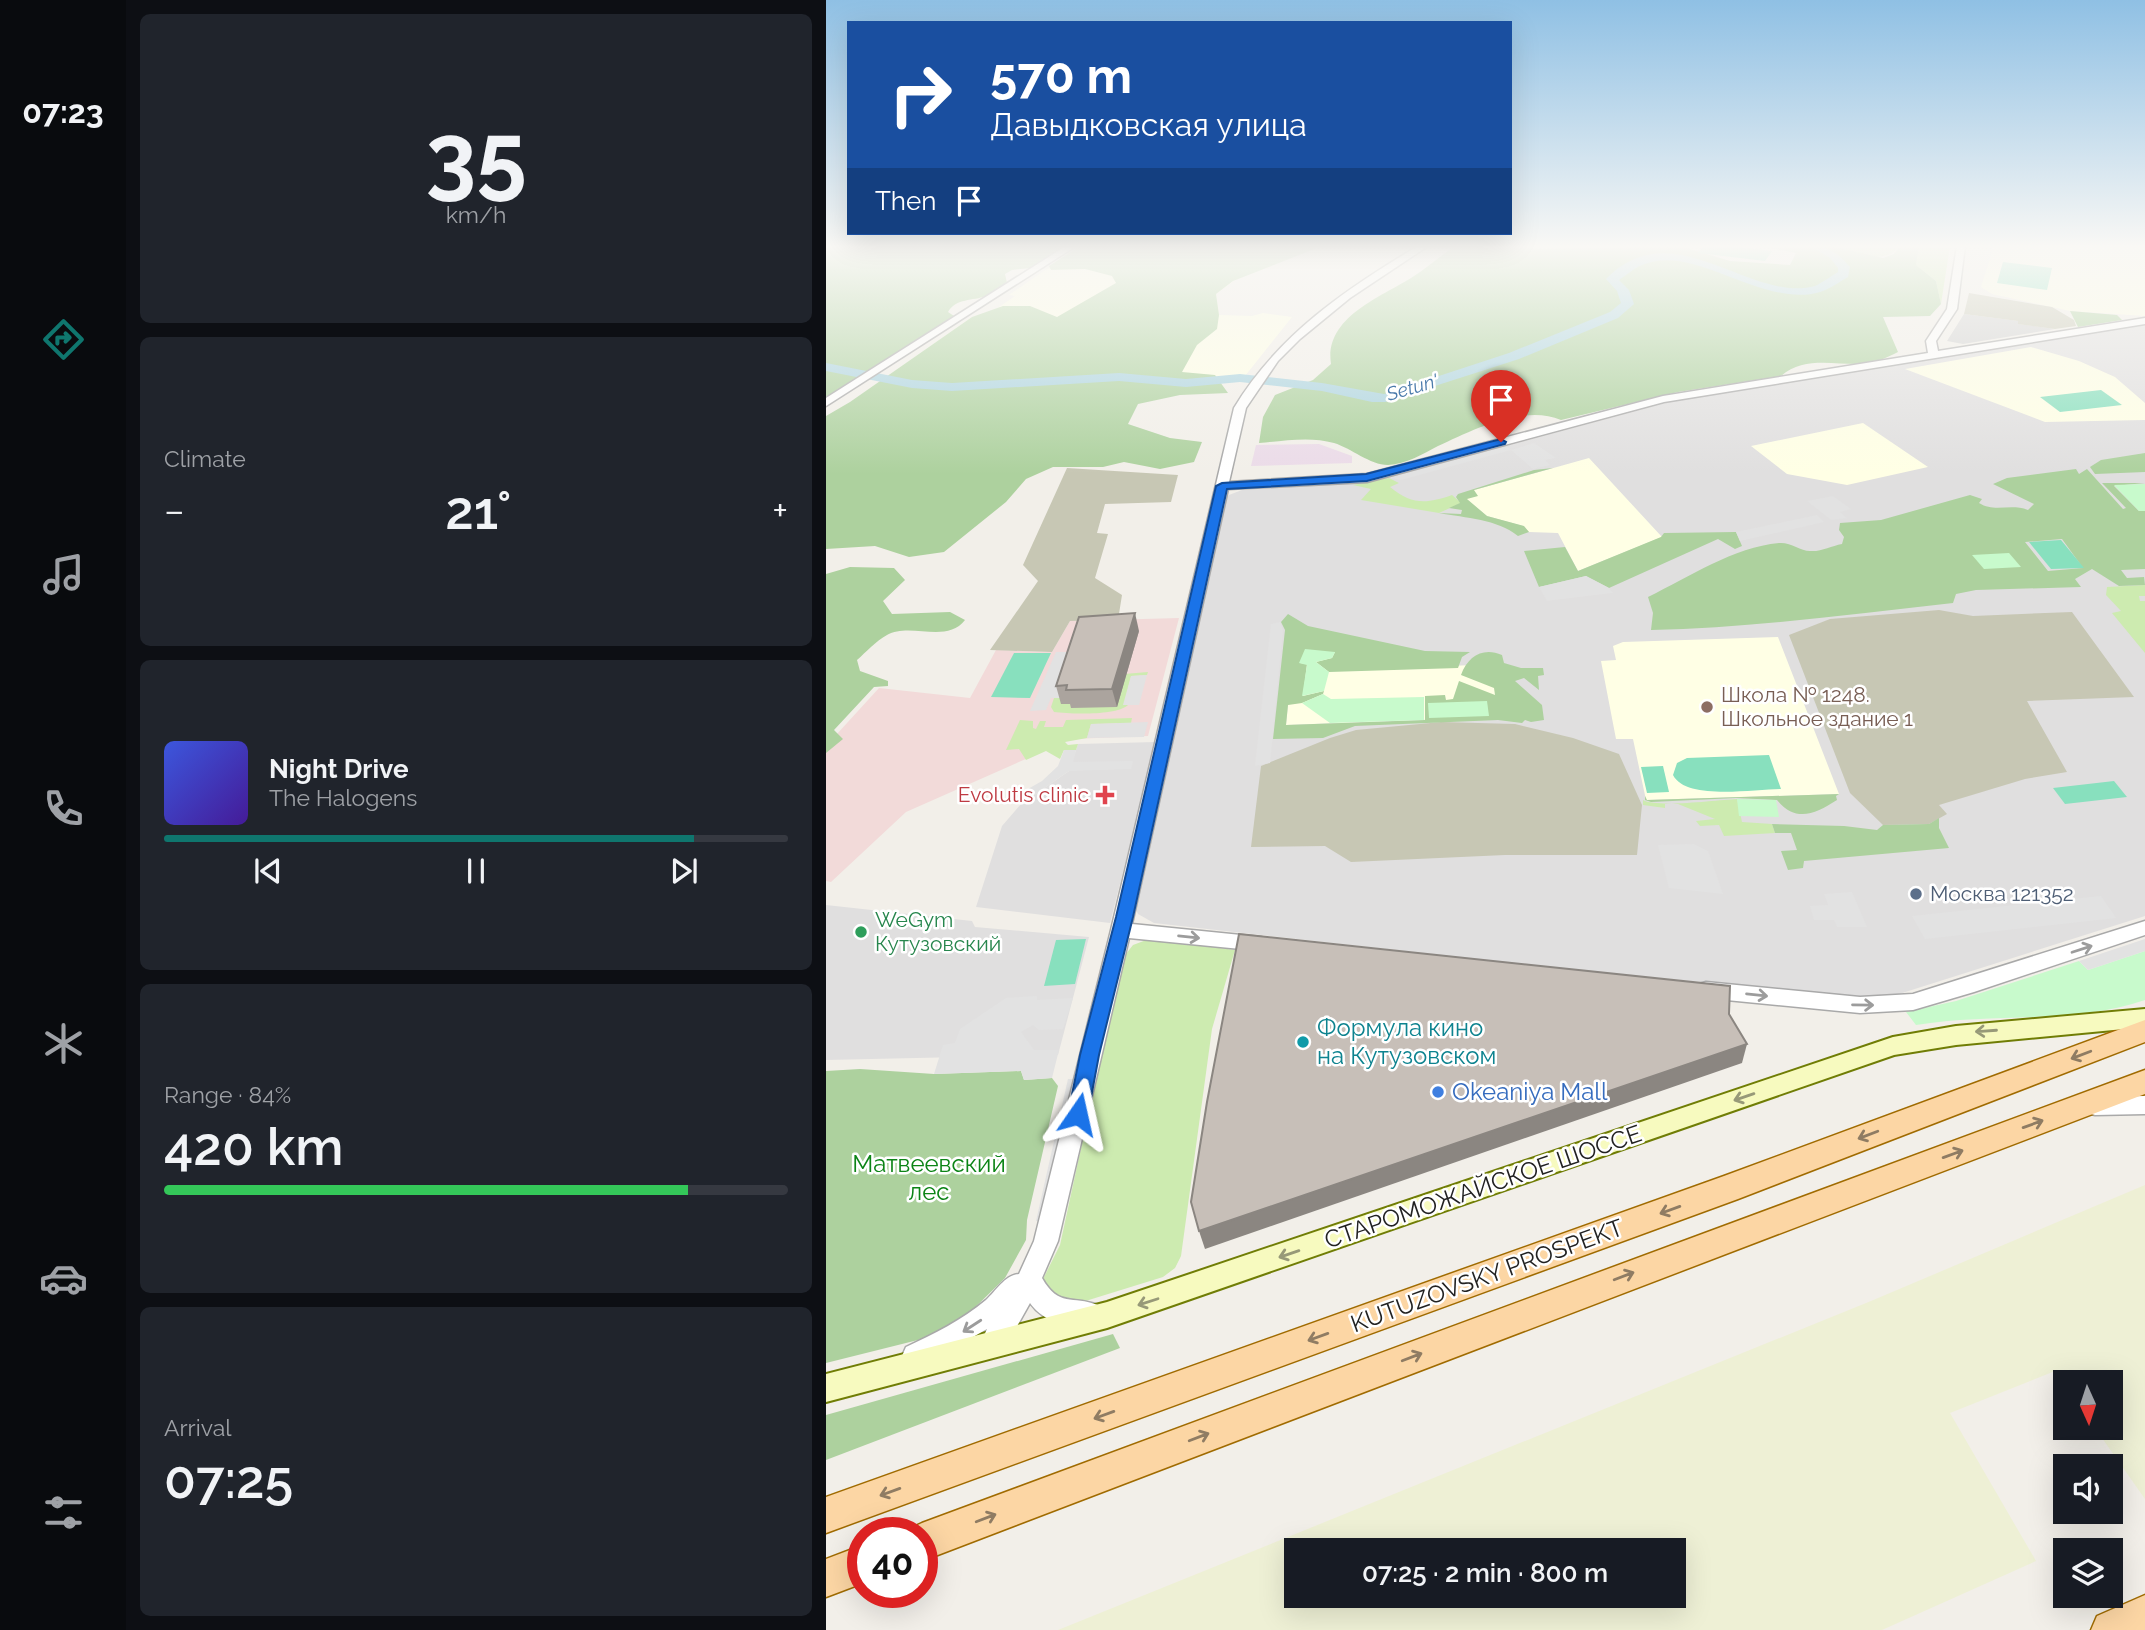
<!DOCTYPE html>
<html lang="en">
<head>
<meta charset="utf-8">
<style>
  :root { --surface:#171b24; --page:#20242c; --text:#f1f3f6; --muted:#9ea1a6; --line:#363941; --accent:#0f766e }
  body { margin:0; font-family:Raleway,sans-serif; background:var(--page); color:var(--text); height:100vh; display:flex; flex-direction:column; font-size:26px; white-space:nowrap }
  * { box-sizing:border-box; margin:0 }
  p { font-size:23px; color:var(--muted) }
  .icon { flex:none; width:38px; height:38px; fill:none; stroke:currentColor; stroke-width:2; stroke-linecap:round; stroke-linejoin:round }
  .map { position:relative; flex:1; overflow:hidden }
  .sheet { display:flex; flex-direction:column; gap:14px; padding:14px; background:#0d0f14; width:700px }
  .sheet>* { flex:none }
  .banner { position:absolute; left:21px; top:21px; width:665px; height:214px; border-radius:0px; box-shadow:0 7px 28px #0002; background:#1a4fa0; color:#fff; overflow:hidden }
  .needle { width:46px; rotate:177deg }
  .buttons { position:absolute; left:1227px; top:1370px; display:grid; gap:14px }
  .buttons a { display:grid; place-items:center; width:70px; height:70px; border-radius:0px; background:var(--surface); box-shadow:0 7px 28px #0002; font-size:35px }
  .speed { position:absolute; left:21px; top:1517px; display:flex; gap:14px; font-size:35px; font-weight:700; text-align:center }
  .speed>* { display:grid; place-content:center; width:91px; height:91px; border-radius:50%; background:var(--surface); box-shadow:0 7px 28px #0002; line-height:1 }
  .speed .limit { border:10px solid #d22; background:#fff; color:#111 }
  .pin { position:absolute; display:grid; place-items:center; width:60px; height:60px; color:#fff; margin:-72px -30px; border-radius:50% 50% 50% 0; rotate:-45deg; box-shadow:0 0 7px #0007 }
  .pin .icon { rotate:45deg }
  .me { position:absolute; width:77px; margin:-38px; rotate:11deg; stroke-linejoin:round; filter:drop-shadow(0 0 5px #0008) }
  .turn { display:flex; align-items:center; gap:24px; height:147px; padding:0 28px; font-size:32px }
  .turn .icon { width:91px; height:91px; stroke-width:2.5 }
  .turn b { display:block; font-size:49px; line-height:60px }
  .then { display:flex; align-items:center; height:66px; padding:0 28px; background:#0003; gap:14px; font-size:26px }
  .big { font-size:52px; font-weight:600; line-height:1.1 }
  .sheet .tile { flex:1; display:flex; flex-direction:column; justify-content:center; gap:10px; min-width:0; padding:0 24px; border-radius:10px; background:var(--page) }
  .sheet .dial { align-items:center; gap:0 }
  .dial b { font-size:91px; line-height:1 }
  .song { display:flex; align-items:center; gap:21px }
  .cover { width:84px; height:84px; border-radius:10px; background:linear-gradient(135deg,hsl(230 70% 55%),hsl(260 70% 35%)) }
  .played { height:7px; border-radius:4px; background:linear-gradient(90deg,var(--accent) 85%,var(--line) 85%) }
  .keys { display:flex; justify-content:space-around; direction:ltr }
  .heat { display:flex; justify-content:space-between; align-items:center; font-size:38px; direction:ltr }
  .charge { height:10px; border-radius:5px; background:linear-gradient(90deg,#34c759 84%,var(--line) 0) }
  .trip { position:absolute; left:458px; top:1538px; width:402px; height:70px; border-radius:0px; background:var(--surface); box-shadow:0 7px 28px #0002; font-weight:600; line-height:70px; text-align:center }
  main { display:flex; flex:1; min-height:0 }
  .tabs { display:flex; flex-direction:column; width:126px; justify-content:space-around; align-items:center; background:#090b0e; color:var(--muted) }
  .tabs .icon { width:49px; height:49px }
  .tabs .current { color:var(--accent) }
  .tabs b { font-size:32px; color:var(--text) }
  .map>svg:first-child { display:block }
  .residential { fill:#e0dfdf }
  .commercial { fill:#f2dad9 }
  .industrial { fill:#ebdbe8 }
  .education { fill:#ffffe5 }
  .religious { fill:#d0d0d0 }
  .construction { fill:#c7c7b4 }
  .farmland { fill:#eef0d5; fill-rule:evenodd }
  .grass { fill:#cdebb0 }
  .forest { fill:#add19e; fill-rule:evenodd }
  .park { fill:#c8facc }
  .pitch { fill:#88e0be }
  .parking { fill:#e2e2e2 }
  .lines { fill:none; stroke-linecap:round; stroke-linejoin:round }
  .river { fill:#aad3df; fill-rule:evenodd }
  .tertiary-casing { stroke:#a9a9a9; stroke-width:3 }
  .secondary-casing { stroke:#707d05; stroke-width:4 }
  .primary-casing { stroke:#a06b00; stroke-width:3 }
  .tertiary { fill:#fff; fill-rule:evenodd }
  .secondary { fill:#f7fabf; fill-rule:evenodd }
  .primary { fill:#fcd6a4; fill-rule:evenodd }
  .wall { fill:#aba49e }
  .shaded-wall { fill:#8b8681 }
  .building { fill:#c7bfb8; stroke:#8b8681; stroke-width:2 }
  .oneway { stroke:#9c9c9c }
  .oneway2 { stroke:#979978 }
  .oneway3 { stroke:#8f7c63 }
  .route { fill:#1a73e8; stroke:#114b97; stroke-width:2 }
  .education-dot { fill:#8d6e63; stroke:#fff; stroke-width:2.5 }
  .health-dot { fill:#e0444e; stroke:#fff; stroke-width:2.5 }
  .service-dot { fill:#5c6f8a; stroke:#fff; stroke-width:2.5 }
  .leisure-dot { fill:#2e9e5b; stroke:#fff; stroke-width:2.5 }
  .culture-dot { fill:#0f9aa8; stroke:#fff; stroke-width:2.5 }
  .shop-dot { fill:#3f7fe0; stroke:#fff; stroke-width:2.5 }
  .labels { text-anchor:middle; stroke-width:5; stroke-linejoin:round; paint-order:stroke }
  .far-water-label { font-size:19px; font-style:italic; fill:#4a7aab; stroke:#fff }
  .education-label { font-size:21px; fill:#785e54; stroke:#fff; text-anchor:start }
  .health-label { font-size:21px; fill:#be3a42; stroke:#fff; text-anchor:end }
  .service-label { font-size:21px; fill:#4e5e75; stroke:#fff; text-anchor:start }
  .leisure-label { font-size:21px; fill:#27864d; stroke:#fff; text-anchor:start }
  .near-culture-label { font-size:24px; fill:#0d838f; stroke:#fff; text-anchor:start }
  .near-shop-label { font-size:24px; fill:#366cbe; stroke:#fff; text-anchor:start }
  .near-park-label { font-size:24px; fill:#0c8416; stroke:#fff }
  .near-street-label { font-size:24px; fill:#222; stroke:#fff }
</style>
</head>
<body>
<main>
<nav class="tabs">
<b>07:23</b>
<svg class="icon current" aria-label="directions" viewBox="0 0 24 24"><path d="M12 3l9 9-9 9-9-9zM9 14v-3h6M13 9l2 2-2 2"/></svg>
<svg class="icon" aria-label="music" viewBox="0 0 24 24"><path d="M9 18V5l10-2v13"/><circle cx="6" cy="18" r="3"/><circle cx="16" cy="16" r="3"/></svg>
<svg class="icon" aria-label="phone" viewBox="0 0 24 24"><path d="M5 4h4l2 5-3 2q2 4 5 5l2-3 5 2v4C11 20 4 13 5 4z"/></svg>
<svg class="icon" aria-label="climate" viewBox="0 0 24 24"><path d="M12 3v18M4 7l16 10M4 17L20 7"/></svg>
<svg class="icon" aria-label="car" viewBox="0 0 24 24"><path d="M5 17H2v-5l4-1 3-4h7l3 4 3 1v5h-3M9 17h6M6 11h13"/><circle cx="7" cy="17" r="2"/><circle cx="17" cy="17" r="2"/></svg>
<svg class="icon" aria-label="filters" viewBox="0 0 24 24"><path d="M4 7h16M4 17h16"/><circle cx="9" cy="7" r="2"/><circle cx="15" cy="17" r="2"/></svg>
</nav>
<section class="sheet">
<div class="tile dial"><b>35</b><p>km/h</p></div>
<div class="tile"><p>Climate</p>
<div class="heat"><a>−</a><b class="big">21°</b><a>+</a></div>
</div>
<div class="tile">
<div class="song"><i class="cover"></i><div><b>Night Drive</b><p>The Halogens</p></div></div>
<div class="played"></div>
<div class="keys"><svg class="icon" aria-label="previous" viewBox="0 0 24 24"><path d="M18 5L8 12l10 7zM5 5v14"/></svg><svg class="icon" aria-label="pause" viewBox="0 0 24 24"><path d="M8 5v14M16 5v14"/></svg><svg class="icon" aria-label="next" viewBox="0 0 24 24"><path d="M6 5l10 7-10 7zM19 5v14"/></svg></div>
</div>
<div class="tile"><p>Range · 84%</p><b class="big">420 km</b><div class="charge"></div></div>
<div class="tile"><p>Arrival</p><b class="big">07:25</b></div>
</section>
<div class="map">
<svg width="1319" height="1630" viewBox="0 0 1319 1630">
  <rect width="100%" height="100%" fill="#f2efe9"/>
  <g class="residential">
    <path d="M1319,324v592l-246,78 -45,3 -315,-31 -385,-43 -16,-9 -3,-7 89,-406 5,-6 13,-5 130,-8 309,-83z"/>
    <path d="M330,742l-46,181 -134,-16 26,-81 19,-22 48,-33 9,-27z"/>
    <path d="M0,905l146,16 3,6 114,10 -31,118 -232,5z"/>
  </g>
  <path class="commercial" d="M353,618l-31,118 -77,3 -165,73 -75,70 -5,-1v-135l53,-58 91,10 26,-48 56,2 18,-31z"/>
  <path class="industrial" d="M493,444l33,12v7l-101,3 5,-21z"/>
  <g class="education">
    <path d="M254,246l165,27 -29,21 3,21 33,1 11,-3 29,4 -47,59 -40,4 -317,-4 84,-59 10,1 20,-13 13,-9 -6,-1z"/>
    <path d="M1168,246h151v70l-75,-5 -78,-17 -11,-7z"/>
    <path d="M1205,347l48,14 36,16 30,26v17l-100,2 -140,-53z"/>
    <path d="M1037,423l65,44 -81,18 -60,-11 -36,-28z"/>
    <path d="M763,458l73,79 -84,34 -20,-38 -29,-1 -6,-6 -36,-10 -27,-22z"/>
    <path d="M952,637l61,157 -193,6 -13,-61h-17l-15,-78 15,-1 -3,-14 10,-4z"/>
    <path d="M468,643l137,24 61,-3 6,53 -212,8z"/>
  </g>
  <path class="religious" d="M1138,314l55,7v3l36,5 -92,15 -16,-3z"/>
  <g class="construction">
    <path d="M1143,293l83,14 22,13 2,6 -21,3 -37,-5v-3l-54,-7z"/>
    <path d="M241,468l111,7 -7,27 -66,2 -8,29 11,1 -13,44 27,17 -4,25 -48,1 -18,31 -62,-2 48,-69 -15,-16z"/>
    <path d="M1113,610l34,6 99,-4 62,85 -107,4 40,71 -42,7 -86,26 8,9 -18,10 -46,1 -33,-32 -61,-158 41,-16z"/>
    <path d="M615,722l74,2 58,14 46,16 23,51 -5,50h-132l-154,7 -26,-16 -74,1 10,-81 69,-28 26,-8z"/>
  </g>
  <path class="farmland" d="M1319,1185v314l-50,-71h15v-46l-45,2 -10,-13 -105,42 86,148 -154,69h-824l813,-329zM471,1550h378v46h-378z"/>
  <g class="grass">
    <path d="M1005,246h69c-17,21 -47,6 -69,0z"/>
    <path d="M1079,246h45l-9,58 -5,-23 -20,-16 3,-18z"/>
    <path d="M563,478l10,5 -9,4c22,18 36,17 62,8l9,8 -22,10 -78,-13 10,-11 -18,-4z"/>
    <path d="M1319,585v11h-6l1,5h5v52l-33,-40 9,-2 -15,-16 1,-8z"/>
    <path d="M322,672l-1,3 -16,1 -7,29h4c-12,11 -58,9 -74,7l-3,-5 3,-9h9l61,-24z"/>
    <path d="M306,718l-1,5 -40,1 -4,14 -22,4 3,3 10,-1 -2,6h-12l-4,9 -14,-8 -20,9 -7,-11 -13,1 14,-30 13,1v7l3,1 4,-8h6l-2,6h19l3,-7z"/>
    <path d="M911,799l5,23 30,2 3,9 -51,3 -5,-11 -19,1 -4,-5 19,-2 -37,-15 -13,-1v5l-22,-3v-5c14,8 74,0 94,-1z"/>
    <path d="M323,939l86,11 -23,79 -31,227 -6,12 -12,9 -100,31 -18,-14 -2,-15 17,-34 62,-286 11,-14z"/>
  </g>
  <g class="forest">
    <path d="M0,246h237l-33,22 -18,2 -7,4 2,9c-7,4 -14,10 -21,13 -13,5 -30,2 -38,16l6,4 -128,81z"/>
    <path d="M254,246h242l-89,35 -17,13 3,21 -2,14 -20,16 -15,27 33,3 13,18 -48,2 -42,9 -10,20 42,14 32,4 -8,20 -34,7 -36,-7 -21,5h-50l-27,12 -20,23 -62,50 -35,5 -34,-11 -49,3v-133l24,-14 122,-85 31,-11h27l27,11 59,-34 -4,-7 -27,-7 -34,1 -2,-4z"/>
    <path d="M629,246l88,3 137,-3 50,15 60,4 6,-12 -34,-7h69l52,12 11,-4 6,-8 19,1 -3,18 20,16 5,23 -11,12 -47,1 15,35c-12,6 -23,11 -37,12 -27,1 -57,-8 -80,12l-103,16 -117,28c-37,-16 -89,10 -123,26 -15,8 -32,18 -50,19 -18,0 -37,-17 -54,-22 -24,-7 -51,-2 -75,0l4,-26 12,-22 38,-15 18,-16c-7,-46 48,-66 80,-86 15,-9 29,-22 44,-32z"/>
    <path d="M1244,311l47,4 5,5 -44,7z"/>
    <path d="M1319,453v19l-50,2 -5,-7 11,-7z"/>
    <path d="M727,468l-79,22 4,6 -11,3 20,17 37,10 5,6 -11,4c-21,-17 -52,-18 -79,-23l22,1 1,-4 -13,-2 11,-5 -4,-6 2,-3 76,-24z"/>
    <path d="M1250,469l3,5 8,-5 36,40 3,-1 -24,-25h43l-31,3 25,25h6v58l-24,1 6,8 17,-1 1,8 -26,1 -27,-17 -17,10 6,8 -105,3 -20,4 -3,9c-101,11 -200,25 -302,27l2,-17 -5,-16c41,-20 86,-50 131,-54 12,-1 21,8 31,8 11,1 21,-5 32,-7l2,-7 -5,-7 1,-7 41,-3 89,-25 12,4 -3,4c16,10 31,0 49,7l6,-6 -41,-20 14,-6zM1236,539l21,29 -35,3 -23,-29z"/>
    <path d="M910,532l6,14 -7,3 -17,-10 -109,49 -23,-12 -47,11 -15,-36 41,-4 13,24 83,-34 3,-4z"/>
    <path d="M24,567l44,1 11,12 -22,21 9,13 58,-2 15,8c-18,24 -55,2 -78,15 -11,6 -21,17 -30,25l3,11 28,10v5l-14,1 -40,43 9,9 -17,14v-179z"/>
    <path d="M462,614l20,12 117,25 45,1 -8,5 -4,11 -129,4 -13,-10 16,-4 3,-6 -35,11 7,1 -4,32 21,-5 -1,3 -21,9 -14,2 -2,20 139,-5v-24l20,-1 1,5 7,-1 6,-18 36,14 -1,-7 -33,-13c7,-19 22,-28 41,-20l2,8 17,5h22l1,7 -6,1 1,14 -15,-12 -9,3 27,24 2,15 -13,2 -6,-2 -3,3 -24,-3 -143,6 -32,12 -50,1 12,-109 -4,-8z"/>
    <path d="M1013,794l-3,2 1,4c-22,14 -41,23 -60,0l-41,-2 -85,4 -6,-2v-4l2,4z"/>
    <path d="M1113,818v10l10,20 -145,13 -1,7 -15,2 -7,-19 16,-1 -6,-17h-16l-3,-9 72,2 33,4 6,-5 46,-1z"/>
    <path d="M34,1069l74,5 87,-3 3,9 28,-2 6,8 -31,134 -1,20 -21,38 -55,54 -124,31v-292z"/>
    <path d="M287,1334l7,14 -294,112v-45z"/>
  </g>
  <g class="park">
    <path d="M1319,484v27h-6l-25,-26z"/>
    <path d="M1183,553l12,14 -37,2 -12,-14z"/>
    <path d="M479,649l30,3 -3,6 -16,4 13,10 -5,19 -22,5 5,-31 -8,-2z"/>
    <path d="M497,694l8,5 93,-2v23l-94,3 -28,-20z"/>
    <path d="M661,701l2,15 -60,2 -1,-15z"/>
    <path d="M911,799l39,1 3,17 -40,-1z"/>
    <path d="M1319,951v49c-73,25 -153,12 -229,25l-10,-13 50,-11 123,-40 9,9z"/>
  </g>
  <g class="pitch">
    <path d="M878,246h28l40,5 -7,10 -67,-8z"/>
    <path d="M1177,262l49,6 -5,22 -50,-7z"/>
    <path d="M1275,390l21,15 -62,7 -20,-15z"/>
    <path d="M1235,540l23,28 -33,1 -22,-27z"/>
    <path d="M188,653h37l-21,45 -39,-1z"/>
    <path d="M943,755l12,34c-27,0 -95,12 -108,-14l4,-12 10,-5z"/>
    <path d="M837,766l6,26 -22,1 -6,-26z"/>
    <path d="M1288,781l13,16 -62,7 -12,-16z"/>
    <path d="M260,939l-11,45 -31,2 12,-46z"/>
  </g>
  <g class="parking">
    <path d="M708,443l22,15 -11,2 5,5 -17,4 -22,-19 -110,30 -14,-3 118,-32 6,5z"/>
    <path d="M1007,496l18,13 -11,3 7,6 -16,2 -24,-19z"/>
    <path d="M991,515l7,7 -84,19 -4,-9z"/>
    <path d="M760,576l23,12 4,5 -66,8 -8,-14z"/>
    <path d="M454,622l3,8 -13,133 -15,3 16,-142z"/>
    <path d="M230,652h22l-15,46h-12l-5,12 -16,1z"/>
    <path d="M321,675l-8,30h-16l8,-29z"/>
    <path d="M322,722l-4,15 -57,1 4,-14z"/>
    <path d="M238,750h12l-3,12 60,-1 -2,8 -62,2 -48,33 -9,-6 30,-17 16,-15z"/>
    <path d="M868,844l14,7 15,43 -54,-6 -11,-43z"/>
    <path d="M1026,892l15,35h-30l-3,-7h-20l-4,-14 18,-1 -4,-11z"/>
    <path d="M1275,896l15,22 -191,21 -13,-23z"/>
    <path d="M1319,939v12l-57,19 -9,-9z"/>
    <path d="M211,996v4l36,-2 -10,31 -24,1 -6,-5 -12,7 13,18h25l-7,28 -28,2 -3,-9 -87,3 9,-29 12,-2 5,-14 46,-31z"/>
    <path d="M242,1079h9l-31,141 -10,1z"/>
  </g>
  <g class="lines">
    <path class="river" d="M984,246c19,0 28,7 40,21l-2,10c-9,5 -18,12 -28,15 -57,17 -127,-50 -178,-27 -8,3 -15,10 -23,15l10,10 5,14 -16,14 -99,41 -134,43h-13l-50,-11 -82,-9 -54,5 -67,-6 -167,10 -40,-3 -86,-17v-8l86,17 40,3 167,-10 67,6 54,-5 82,9 62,11 125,-41 101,-41 11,-9 -4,-12 -11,-12c67,-69 144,25 209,7 7,-3 16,-10 23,-14v-4l-8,-10z"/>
    <defs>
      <g id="tertiary">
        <path d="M240,246h10l-250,160v-8z"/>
        <path d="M592,246h10l-78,52 -50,41 -22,22 -32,47 -17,74 138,-8 296,-78 265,-43 -2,-12 21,-32 10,-63h8l-8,63 -21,32 2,10 207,-33v6l-481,78 -297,80 -139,7 -96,435 129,13 7,2 3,5 -3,5 -7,2 -132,-13 -71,303 -16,37c17,30 30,17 56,27l4,9 -4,9c-23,9 -54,0 -68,-20l-28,50 -9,4 -9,-4 -4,-9 7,-15 -63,36 -9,4 -9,-4 -4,-9 4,-9c28,-13 56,-27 80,-47 10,-9 19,-25 33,-26l15,-33 77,-311 123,-522c44,-73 112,-119 184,-162z"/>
        <path d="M1319,921v14l-171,57 -61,18 -53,3 -154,-15 -7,-2 -3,-6 3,-6 7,-2 154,15 53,-3z"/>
        <path d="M1319,1096v18l-50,1 -8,-2 -3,-7 3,-7 8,-2z"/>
      </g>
      <path id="secondary" d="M1319,1009v18l-189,18 -62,10 -787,273 -281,74v-28l281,-72 786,-265 63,-11z"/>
      <g id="primary">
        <path d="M1319,1020v22l-407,157 -912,334v-36l898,-321z"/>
        <path d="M1319,1070v24l-1223,467v-28h-15l2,-4 13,-6z"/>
        <path d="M37,1545v38l-37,14v-38z"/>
        <path d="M1319,1595v35h-54l6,-14z"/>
      </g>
    </defs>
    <use href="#tertiary" class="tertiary-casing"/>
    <use href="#secondary" class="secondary-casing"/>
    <use href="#primary" class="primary-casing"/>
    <use href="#tertiary" class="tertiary"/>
    <use href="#secondary" class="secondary"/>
    <use href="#primary" class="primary"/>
  </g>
  <path class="wall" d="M313,631l-22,76 -46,1 -1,-4h-9l-5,-18z"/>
  <g class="shaded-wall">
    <path d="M309,613l4,18 -22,76 -5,-18z"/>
    <path d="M921,1044l-5,19 -537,186 -6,-18z"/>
  </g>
  <g class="building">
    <path d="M309,613l-23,76 -46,1 1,-5 -11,1 23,-69z"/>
    <path d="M413,934l491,52 -1,28 18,30 -548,187 -8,-29 16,-100z"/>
  </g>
  <defs><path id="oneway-shaft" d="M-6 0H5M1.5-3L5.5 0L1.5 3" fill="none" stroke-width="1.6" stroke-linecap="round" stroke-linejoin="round" transform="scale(1.75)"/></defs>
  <g class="oneway">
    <use href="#oneway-shaft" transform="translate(363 937) rotate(6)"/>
    <use href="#oneway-shaft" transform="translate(1256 949) rotate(-18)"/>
    <use href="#oneway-shaft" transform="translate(931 995) rotate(6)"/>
    <use href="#oneway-shaft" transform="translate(1037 1005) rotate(1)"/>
    <use href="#oneway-shaft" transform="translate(146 1326) rotate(147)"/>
  </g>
  <g class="oneway2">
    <use href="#oneway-shaft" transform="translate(1160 1031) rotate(176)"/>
    <use href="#oneway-shaft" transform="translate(918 1097) rotate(161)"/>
    <use href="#oneway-shaft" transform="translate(463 1254) rotate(161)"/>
    <use href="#oneway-shaft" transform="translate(322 1302) rotate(162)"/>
  </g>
  <g class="oneway3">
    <use href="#oneway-shaft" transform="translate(1255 1055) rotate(159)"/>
    <use href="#oneway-shaft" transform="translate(1207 1124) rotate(-20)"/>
    <use href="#oneway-shaft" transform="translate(1042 1135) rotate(159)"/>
    <use href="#oneway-shaft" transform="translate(1127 1154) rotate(-20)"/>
    <use href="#oneway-shaft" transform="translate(844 1210) rotate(160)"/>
    <use href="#oneway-shaft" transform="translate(798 1276) rotate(-21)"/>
    <use href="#oneway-shaft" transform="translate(492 1337) rotate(160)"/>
    <use href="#oneway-shaft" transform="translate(586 1357) rotate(-21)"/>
    <use href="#oneway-shaft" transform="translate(278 1415) rotate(160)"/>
    <use href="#oneway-shaft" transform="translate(373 1437) rotate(-21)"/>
    <use href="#oneway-shaft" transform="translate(64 1492) rotate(160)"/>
    <use href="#oneway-shaft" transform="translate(160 1518) rotate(-21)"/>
  </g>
  <linearGradient id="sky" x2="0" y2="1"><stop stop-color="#8fc0e4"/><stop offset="0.52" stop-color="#f9f8f5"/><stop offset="1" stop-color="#f9f8f5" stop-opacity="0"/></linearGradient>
  <rect width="1319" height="474" fill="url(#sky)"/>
  <path class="route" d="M675,439l5,3 -1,2 -138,37 -140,8 -94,428 -34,138 -11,59 -3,6 -7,2 -7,-2 -3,-6 12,-59 36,-138 100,-431 6,-3 144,-9z"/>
  <circle class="education-dot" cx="881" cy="707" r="7"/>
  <path class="health-dot" d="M275.5 784.5h7v7h7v7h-7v7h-7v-7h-7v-7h7z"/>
  <circle class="service-dot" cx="1090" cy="894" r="7"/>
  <circle class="leisure-dot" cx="35" cy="932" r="7"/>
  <circle class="culture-dot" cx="477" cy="1042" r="7"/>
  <circle class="shop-dot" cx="612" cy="1092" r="7"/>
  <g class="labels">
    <g class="far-water-label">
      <text transform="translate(586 387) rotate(-16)" y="7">Setun'</text>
    </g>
    <g class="education-label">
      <text x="895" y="702">Школа № 1248.<tspan x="895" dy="24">Школьное здание 1</tspan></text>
    </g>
    <g class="health-label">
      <text x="263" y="802">Evolutis clinic</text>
    </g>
    <g class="service-label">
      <text x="1104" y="901">Москва 121352</text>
    </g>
    <g class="leisure-label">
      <text x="49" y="927">WeGym<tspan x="49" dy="24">Кутузовский</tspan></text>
    </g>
    <g class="near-culture-label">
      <text x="491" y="1036">Формула кино<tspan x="491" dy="28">на Кутузовском</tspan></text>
    </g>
    <g class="near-shop-label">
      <text x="626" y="1100">Okeaniya Mall</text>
    </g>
    <g class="near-park-label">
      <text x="103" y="1172">Матвеевский<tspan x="103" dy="28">лес</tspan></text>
    </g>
    <g class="near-street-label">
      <text transform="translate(657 1187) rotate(-19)" y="8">СТАРОМОЖАЙСКОЕ ШОССЕ</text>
      <text transform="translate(661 1276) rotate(-20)" y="8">KUTUZOVSKY PROSPEKT</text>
    </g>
  </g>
</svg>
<div class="buttons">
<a><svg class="needle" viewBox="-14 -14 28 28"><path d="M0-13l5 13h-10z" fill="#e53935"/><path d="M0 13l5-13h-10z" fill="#9ea1a6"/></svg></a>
<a><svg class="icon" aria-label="sound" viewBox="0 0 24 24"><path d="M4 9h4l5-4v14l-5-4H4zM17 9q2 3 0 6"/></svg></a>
<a><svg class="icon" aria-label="layers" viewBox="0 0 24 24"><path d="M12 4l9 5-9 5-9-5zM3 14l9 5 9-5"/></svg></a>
</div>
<div class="speed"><div class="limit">40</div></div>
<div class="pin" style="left:675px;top:442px;background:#d93025"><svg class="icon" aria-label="arrive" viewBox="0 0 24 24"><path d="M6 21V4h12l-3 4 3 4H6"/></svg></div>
<svg class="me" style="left:252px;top:1114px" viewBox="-20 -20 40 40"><path d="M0-17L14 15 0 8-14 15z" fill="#1a73e8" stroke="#fff" stroke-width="4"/></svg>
<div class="trip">07:25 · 2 min · 800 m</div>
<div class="banner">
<div class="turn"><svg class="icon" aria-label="right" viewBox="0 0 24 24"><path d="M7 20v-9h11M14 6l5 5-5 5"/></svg><div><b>570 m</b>Давыдковская улица</div></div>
<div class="then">Then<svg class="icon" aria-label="arrive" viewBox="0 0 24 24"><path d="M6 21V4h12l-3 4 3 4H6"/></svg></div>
</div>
</div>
</main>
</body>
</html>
